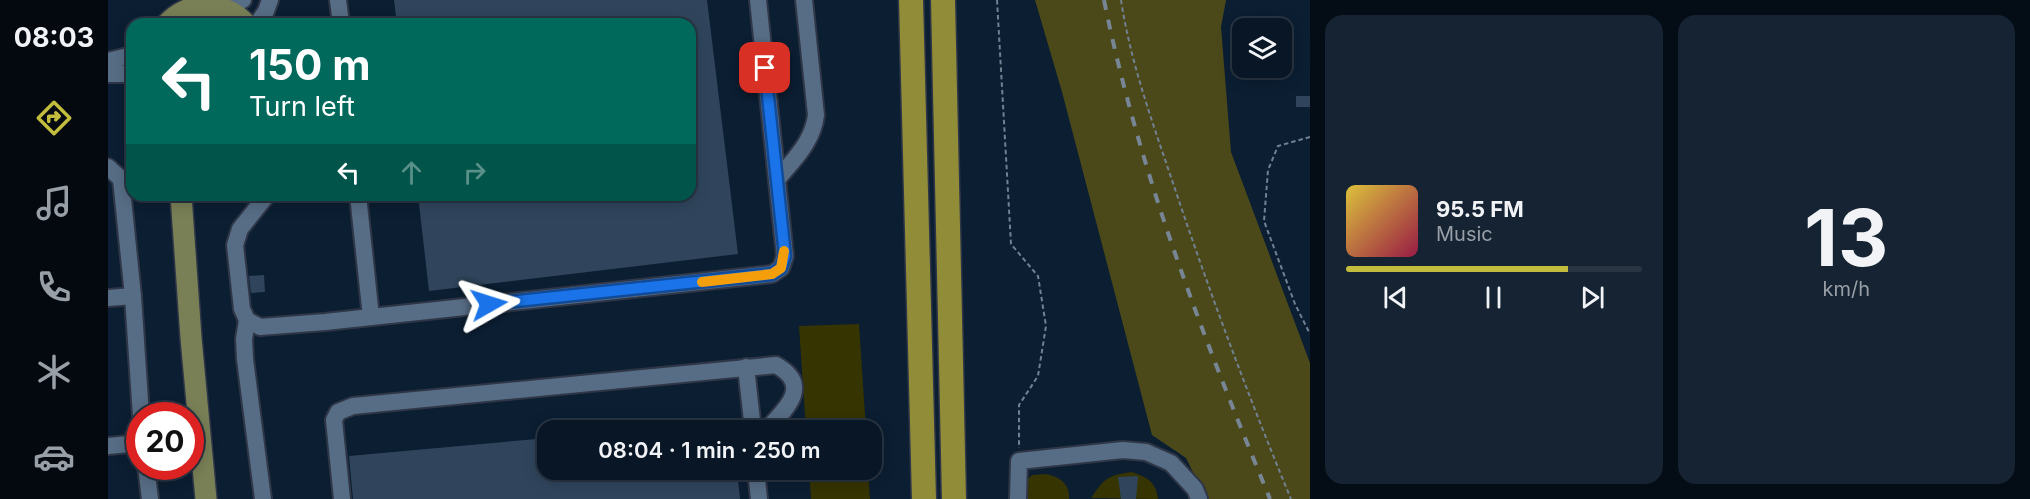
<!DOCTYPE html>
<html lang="en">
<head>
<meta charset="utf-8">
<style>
  :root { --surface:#081626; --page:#162332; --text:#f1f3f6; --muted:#989fa7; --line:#293543; --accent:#c3bd3e }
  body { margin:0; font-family:Inter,sans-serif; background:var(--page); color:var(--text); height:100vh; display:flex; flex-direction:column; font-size:22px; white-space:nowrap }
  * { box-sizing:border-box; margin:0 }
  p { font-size:20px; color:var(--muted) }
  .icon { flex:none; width:33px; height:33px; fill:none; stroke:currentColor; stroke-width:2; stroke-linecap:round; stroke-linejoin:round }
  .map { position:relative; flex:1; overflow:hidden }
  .details { display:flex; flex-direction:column; gap:15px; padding:15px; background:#040c15; width:720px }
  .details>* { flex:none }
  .top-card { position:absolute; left:18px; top:18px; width:570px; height:183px; border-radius:18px; box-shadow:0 3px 15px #0003,0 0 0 2px var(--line); background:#00695c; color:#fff; overflow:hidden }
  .tools { position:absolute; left:1124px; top:18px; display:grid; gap:12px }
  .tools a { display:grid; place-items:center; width:60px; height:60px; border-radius:12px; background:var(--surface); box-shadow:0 3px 15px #0003,0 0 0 2px var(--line); font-size:30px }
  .speed { position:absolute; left:18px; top:402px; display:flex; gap:12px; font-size:30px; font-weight:700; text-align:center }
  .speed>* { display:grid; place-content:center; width:78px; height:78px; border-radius:50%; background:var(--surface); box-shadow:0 3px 15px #0003,0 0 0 2px var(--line); line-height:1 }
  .speed .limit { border:9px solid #d22; background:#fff; color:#111 }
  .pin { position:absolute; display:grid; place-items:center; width:51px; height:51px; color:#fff; margin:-26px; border-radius:12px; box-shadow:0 3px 9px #0006 }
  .me { position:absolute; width:66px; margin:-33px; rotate:84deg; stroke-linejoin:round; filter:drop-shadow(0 0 4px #0008) }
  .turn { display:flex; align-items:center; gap:21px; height:126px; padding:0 24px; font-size:27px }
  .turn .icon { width:78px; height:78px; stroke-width:2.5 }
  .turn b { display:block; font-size:42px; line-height:51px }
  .lanes { display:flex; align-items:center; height:57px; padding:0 24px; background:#0003; justify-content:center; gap:30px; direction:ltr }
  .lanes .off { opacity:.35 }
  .details .card { flex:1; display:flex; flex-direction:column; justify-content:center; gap:9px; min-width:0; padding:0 21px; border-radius:18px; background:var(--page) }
  .details .dial { align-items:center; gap:0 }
  .dial b { font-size:78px; line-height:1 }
  .song { display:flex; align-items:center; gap:18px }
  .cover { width:72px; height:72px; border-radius:9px; background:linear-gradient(135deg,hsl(50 70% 55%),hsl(340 70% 35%)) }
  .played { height:6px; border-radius:3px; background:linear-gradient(90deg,var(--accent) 75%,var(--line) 75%) }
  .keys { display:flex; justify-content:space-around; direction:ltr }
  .details .tiles { flex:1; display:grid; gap:15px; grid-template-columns:repeat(2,1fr) }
  .trip { position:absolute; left:429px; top:420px; width:345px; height:60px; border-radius:18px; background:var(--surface); box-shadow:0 3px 15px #0003,0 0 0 2px var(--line); font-weight:600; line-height:60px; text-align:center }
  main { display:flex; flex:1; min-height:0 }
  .menu { display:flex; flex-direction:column; width:108px; justify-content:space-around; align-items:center; background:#03090f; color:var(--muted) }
  .menu .icon { width:42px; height:42px }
  .menu .selected { color:var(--accent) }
  .menu b { font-size:27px; color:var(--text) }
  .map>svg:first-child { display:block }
  .green { fill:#363401 }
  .forest { fill:#4b4919 }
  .building { fill:#30455c }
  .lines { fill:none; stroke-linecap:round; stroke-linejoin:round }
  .minor-casing { stroke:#2f3647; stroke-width:20 }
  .major-casing { stroke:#2f3647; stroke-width:24 }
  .highway-casing { stroke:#2f3647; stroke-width:27 }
  .path { stroke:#728190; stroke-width:2; stroke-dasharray:4.5 3; stroke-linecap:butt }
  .minor { stroke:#576d85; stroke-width:16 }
  .major { stroke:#798056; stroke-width:21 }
  .highway { stroke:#908c37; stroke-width:24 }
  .rail { stroke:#778595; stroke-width:4; stroke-dasharray:10 10; stroke-linecap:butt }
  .route-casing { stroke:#114b97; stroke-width:15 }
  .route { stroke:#1a73e8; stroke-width:10 }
  .slow { stroke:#f59e0b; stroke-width:10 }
</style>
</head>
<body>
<main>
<nav class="menu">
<b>08:03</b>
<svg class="icon selected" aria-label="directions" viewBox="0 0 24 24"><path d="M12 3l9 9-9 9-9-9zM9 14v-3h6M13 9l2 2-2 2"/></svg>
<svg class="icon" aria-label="music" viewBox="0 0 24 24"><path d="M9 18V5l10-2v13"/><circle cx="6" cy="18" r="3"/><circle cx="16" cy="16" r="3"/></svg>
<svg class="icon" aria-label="phone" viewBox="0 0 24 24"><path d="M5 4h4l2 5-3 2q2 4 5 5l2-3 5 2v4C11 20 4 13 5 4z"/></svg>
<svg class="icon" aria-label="climate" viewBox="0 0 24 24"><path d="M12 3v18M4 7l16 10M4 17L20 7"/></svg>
<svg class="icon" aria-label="car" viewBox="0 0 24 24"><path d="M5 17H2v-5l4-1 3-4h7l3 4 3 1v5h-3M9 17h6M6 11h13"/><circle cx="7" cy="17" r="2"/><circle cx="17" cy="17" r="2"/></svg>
</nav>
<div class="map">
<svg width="1202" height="499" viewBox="0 0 1202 499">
  <rect width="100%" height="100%" fill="#0b1e32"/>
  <g class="green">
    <path d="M95,15l14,2 14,7h-48l7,-5z"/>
    <path d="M751,324l7,106h-60l-7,-104z"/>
    <path d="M701,470h59l2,29h-59z"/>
    <path d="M1024,472c15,5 24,10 26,27l-67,-1c13,-20 18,-23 41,-26z"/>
    <path d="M938,474c14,3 24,10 23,25h-48l1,-14 10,-10z"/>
  </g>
  <path class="forest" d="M927,0h191l-5,27 10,125 79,211v136h-104l-20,-41 -34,-23 -90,-343z"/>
  <g class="building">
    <path d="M286,0h313l31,254 -309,37 -11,-96h272v-171h-293z"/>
    <rect x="1188" y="96" width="14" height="11"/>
    <path d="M156,275l1,17 -14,1 -2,-17z"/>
    <path d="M440,438v32h189l3,29h-387l-4,-43z"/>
    <path d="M1030,476l-2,23h-15l-3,-22z"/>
  </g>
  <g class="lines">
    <defs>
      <g id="minor">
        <path d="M230,0l3,24"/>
        <path d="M116,7l19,-7"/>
        <path d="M149,24l9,-13 4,-11"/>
        <path d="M0,61l24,-6"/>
        <path d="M0,74h24"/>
        <path d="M0,167l13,12 12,117 8,120"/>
        <path d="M669,180c16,-20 36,-38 39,-65l-12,-115"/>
        <path d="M159,195l-27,34 -5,16 7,64 5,11 13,7 65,-5 447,-48 9,-6 4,-12 -27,-256"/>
        <path d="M250,195l13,122"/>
        <path d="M0,298l25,-2"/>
        <path d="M139,320l-3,19 1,20 18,140"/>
        <path d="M638,367l7,63"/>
        <path d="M0,446l32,-3"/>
        <path d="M38,466l4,33"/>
        <path d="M648,470l3,29"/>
        <path d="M234,499l-8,-79 4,-8 15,-6 423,-41c37,21 9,45 -10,65"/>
        <path d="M910,499l1,-38 104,-11 23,2 25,11 24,26 4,10"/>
      </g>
      <g id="major">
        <path d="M59,24c21,-24 58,-24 79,0"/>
        <path d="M73,195l10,143 15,161"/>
      </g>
      <g id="highway">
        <path d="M803,0l13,499"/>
        <path d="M835,0l11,499"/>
      </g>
    </defs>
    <use href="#minor" class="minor-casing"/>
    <use href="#major" class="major-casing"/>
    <use href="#highway" class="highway-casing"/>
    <g class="path">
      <path d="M889,0l14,244 27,32 8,50 -8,50 -19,29v43"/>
      <path d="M1013,0c10,66 34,129 55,192 35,104 73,206 115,307"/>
      <path d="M1202,137l-32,9 -10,24 -4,51 31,83 15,30"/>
    </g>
    <use href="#minor" class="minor"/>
    <use href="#major" class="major"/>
    <use href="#highway" class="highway"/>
    <path class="rail" d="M996,0c35,172 99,337 166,499"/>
  </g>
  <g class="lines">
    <defs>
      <path id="route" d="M381,304l283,-30 9,-6 4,-12 -20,-188"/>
    </defs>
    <use href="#route" class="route-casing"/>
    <use href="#route" class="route"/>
    <path class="slow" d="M594,282l70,-8 9,-6 3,-17"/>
  </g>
</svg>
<div class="tools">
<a><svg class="icon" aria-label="layers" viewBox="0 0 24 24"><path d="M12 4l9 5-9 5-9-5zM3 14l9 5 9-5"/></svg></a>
</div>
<div class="speed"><div class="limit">20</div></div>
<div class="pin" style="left:657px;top:68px;background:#d93025"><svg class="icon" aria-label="arrive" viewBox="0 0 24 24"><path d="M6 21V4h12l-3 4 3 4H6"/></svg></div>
<svg class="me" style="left:381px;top:304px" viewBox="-20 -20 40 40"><path d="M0-17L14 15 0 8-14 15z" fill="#1a73e8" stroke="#fff" stroke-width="4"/></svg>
<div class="trip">08:04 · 1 min · 250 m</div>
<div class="top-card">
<div class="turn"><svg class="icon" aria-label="left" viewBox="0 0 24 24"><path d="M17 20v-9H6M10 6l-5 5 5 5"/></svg><div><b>150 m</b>Turn left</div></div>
<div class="lanes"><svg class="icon" aria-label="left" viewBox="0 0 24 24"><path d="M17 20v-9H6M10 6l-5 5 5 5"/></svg><svg class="icon off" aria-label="ahead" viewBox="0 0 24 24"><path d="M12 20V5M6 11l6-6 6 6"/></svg><svg class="icon off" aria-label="right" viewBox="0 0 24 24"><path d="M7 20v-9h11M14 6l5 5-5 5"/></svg></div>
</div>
</div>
<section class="details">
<div class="tiles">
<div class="card">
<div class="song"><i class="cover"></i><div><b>95.5 FM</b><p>Music</p></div></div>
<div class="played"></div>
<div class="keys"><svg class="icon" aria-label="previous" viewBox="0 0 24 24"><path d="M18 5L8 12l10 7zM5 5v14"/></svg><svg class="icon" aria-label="pause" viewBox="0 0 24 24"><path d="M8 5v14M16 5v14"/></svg><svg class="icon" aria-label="next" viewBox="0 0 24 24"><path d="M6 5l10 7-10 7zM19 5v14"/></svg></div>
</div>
<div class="card dial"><b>13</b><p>km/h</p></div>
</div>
</section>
</main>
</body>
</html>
